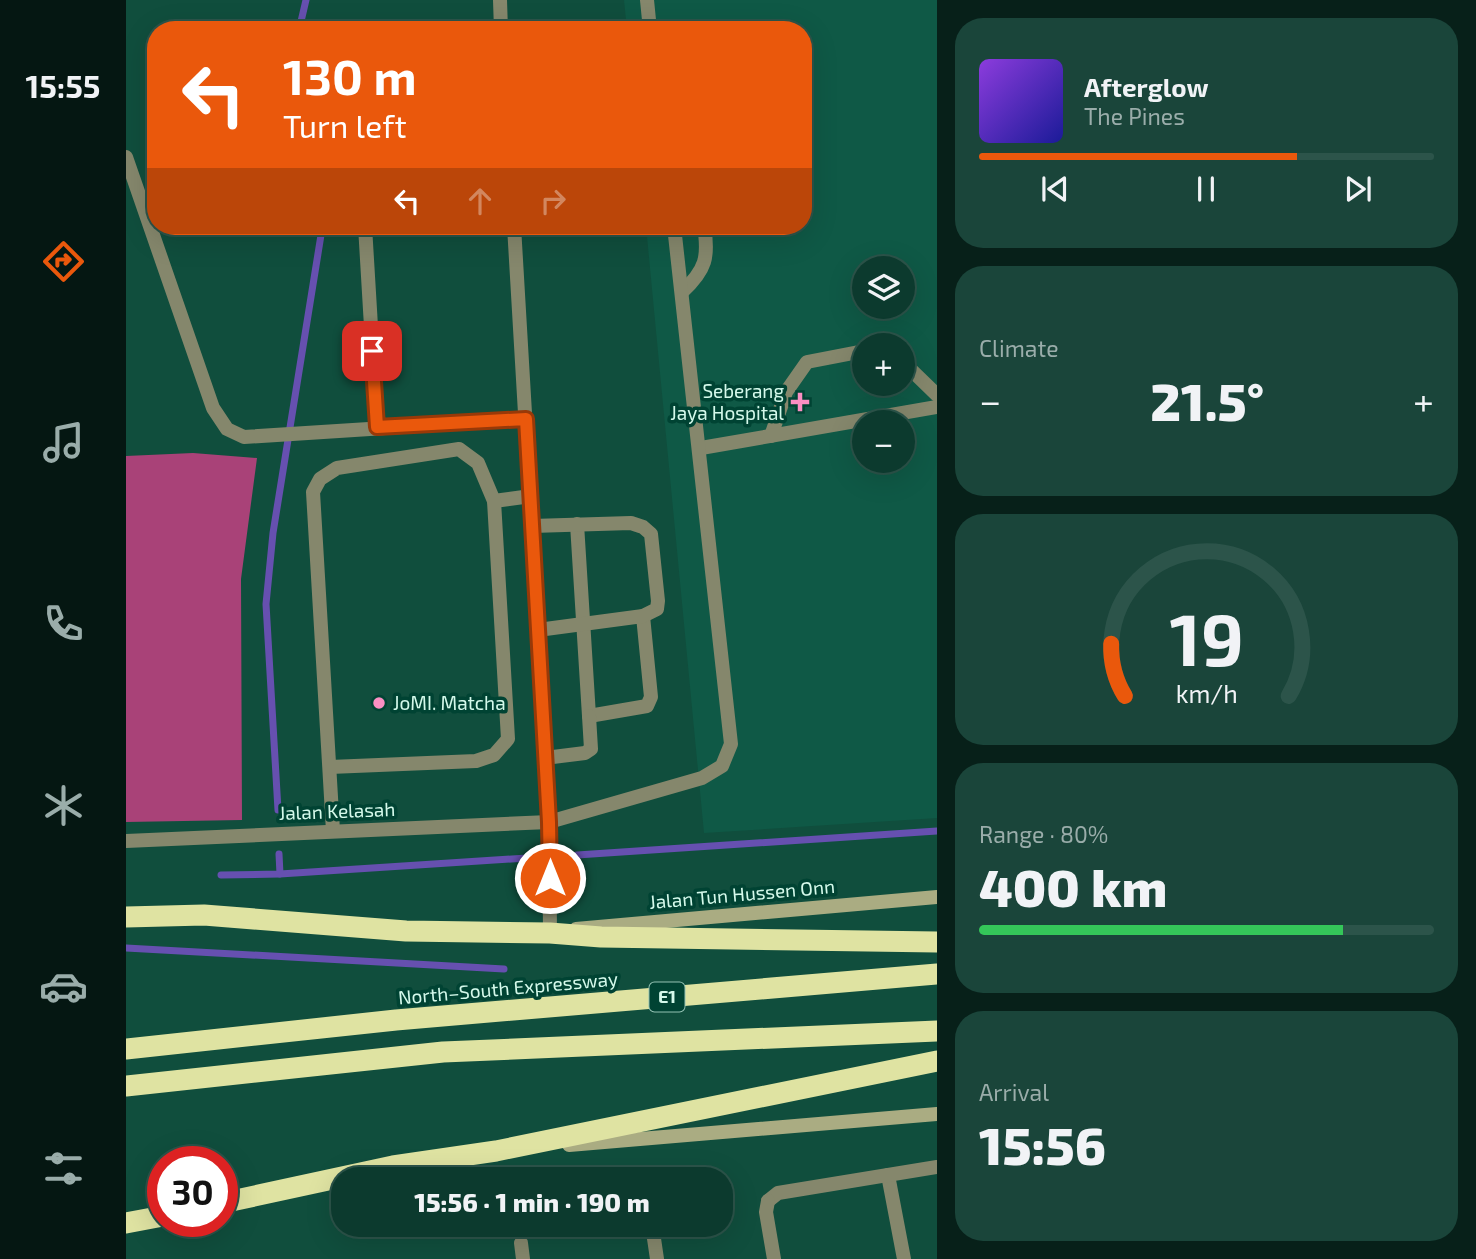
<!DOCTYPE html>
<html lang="en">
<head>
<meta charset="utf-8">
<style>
  :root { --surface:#0c3a2e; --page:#1a453a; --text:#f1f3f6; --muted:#9aadaa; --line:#2c544a; --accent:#ea580c }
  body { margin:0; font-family:"Exo 2",sans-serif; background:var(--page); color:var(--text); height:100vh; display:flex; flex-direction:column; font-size:26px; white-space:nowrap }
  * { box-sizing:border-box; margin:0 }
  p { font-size:23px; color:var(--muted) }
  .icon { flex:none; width:38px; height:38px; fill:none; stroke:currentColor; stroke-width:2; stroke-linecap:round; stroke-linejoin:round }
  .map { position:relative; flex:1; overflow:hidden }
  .details { display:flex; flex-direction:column; gap:18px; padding:18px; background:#072019; width:539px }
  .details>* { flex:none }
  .hud { position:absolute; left:21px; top:21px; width:665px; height:214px; border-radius:28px; box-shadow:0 7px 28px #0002,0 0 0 2px var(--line); background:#ea580c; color:#fff; overflow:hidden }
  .tools { position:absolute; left:726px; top:256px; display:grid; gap:14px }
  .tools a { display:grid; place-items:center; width:63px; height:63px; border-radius:50%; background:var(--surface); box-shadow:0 7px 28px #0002,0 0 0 2px var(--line); font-size:35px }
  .speed { position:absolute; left:21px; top:1146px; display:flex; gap:14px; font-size:35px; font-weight:700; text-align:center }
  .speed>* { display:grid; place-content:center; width:91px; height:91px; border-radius:50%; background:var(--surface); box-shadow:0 7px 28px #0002,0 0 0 2px var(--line); line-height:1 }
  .speed .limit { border:10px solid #d22; background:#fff; color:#111 }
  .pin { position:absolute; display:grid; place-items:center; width:60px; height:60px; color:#fff; margin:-30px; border-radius:14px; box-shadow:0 4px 10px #0006 }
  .me { position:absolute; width:77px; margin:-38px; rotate:0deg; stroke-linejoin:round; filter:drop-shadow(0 0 5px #0008) }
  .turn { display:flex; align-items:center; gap:24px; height:147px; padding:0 21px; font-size:32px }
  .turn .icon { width:91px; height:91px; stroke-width:2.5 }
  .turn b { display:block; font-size:49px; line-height:60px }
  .lanes { display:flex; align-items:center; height:66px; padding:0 21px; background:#0003; justify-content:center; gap:35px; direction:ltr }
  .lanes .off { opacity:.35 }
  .big { font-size:52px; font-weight:800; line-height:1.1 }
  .details .card { flex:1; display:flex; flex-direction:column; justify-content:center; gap:10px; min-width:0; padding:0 24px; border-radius:28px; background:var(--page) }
  .details .dial { align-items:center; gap:0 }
  .dial svg { height:182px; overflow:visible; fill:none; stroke:var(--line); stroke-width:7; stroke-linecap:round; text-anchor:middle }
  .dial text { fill:var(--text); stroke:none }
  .song { display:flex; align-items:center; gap:21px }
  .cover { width:84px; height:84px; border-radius:10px; background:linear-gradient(135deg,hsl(270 70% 55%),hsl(240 70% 35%)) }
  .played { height:7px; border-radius:4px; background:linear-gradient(90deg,var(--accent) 70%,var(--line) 70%) }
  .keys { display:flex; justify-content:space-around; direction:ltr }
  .heat { display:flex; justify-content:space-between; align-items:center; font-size:38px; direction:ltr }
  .charge { height:10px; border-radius:5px; background:linear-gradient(90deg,#34c759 80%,var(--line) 0) }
  .trip { position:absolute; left:205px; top:1167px; width:402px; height:70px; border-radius:28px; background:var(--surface); box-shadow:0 7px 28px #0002,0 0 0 2px var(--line); font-weight:800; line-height:70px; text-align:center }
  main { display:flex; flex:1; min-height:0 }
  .tab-bar { display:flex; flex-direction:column; width:126px; justify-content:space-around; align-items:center; background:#051712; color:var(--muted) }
  .tab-bar .icon { width:49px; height:49px }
  .tab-bar .on { color:var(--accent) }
  .tab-bar b { font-size:32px; color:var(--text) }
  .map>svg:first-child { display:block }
  .built { fill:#0f5946; fill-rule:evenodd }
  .forest { fill:#a94278 }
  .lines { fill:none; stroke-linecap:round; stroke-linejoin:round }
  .stream { stroke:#6650b0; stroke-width:7 }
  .lane { stroke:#85876c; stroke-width:14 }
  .street { stroke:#85876c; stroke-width:14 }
  .secondary { stroke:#aaac82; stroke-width:14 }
  .highway { stroke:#dfe3a2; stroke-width:21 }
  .route-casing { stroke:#983908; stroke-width:18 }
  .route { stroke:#ea580c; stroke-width:12 }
  .poi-dot { fill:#fb8fc3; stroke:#004333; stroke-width:2.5 }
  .labels { text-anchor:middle; stroke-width:7; stroke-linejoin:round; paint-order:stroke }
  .shield { fill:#004333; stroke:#94c2b4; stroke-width:2 }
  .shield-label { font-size:18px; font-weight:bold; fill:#d4f9eb }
  .poi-label { font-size:19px; fill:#d4f9eb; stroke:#004333; text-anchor:end }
  .street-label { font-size:19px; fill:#d4f9eb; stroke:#004333 }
</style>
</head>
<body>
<main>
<nav class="tab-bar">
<b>15:55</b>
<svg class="icon on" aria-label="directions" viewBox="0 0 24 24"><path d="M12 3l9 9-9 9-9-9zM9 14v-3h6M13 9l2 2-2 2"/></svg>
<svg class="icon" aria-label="music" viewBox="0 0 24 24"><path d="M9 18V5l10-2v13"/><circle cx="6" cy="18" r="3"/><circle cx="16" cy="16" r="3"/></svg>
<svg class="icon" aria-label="phone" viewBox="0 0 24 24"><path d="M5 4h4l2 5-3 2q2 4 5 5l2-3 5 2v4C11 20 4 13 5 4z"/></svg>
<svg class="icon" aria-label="climate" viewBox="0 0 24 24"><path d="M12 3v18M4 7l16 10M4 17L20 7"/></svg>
<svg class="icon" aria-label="car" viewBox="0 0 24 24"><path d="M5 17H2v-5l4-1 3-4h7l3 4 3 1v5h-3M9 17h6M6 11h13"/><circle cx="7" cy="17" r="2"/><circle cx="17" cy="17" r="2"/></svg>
<svg class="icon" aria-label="filters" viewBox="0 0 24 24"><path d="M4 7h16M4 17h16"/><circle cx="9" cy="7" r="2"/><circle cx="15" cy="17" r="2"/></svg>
</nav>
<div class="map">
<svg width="811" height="1259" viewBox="0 0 811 1259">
  <rect width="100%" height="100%" fill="#104e3d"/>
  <path class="built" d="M498,0h313v818l-233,15 -58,-607h157v-196h-176zM738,268h39v38h-39zM738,345h39v38h-39zM738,422h39v38h-39z"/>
  <path class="forest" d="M67,453l64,5 -16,121 1,241 -116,2v-366z"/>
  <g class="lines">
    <g class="stream">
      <path d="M173,30l7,-30"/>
      <path d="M152,810l-12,-206 7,-71 48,-298 -1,-9"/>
      <path d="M153,854l1,20"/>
      <path d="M451,855l360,-24"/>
      <path d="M95,875l59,-1 262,-17"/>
      <path d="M0,948l378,21"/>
    </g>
    <g class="lane">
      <path d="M521,0l3,30"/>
      <path d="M556,292c24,-22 27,-35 22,-66"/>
      <path d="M777,362l34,33"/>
      <path d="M645,436l15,-44 21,-30 57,-11"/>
      <path d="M575,448l236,-41"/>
      <path d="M368,501l37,-5"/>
      <path d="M451,524l12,192 58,-10 4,-9 -8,-81"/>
      <path d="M406,526l99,-3 12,4 8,7 7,67 -1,8 -14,7 -105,14"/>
      <path d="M419,758l40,-5 6,-4 -2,-33"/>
      <path d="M204,767l146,-6 18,-6 14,-16 -14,-238 -16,-38 -19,-14 -122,19 -17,11 -7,13 20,339"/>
      <path d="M423,822l153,-44 20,-12 9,-22 -57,-518"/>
      <path d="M762,1175l16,84"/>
      <path d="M642,1201l10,-8 159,-26"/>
      <path d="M526,1225l5,34"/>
      <path d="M395,1243l2,16"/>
    </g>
    <g class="street">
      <path d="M374,0l1,30"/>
      <path d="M0,157l87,251 14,21 17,8 282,-18"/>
      <path d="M239,226l12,201"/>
      <path d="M388,226l35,596 1,111"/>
      <path d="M0,841l423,-19"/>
      <path d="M642,1201l-2,11 8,47"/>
    </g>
    <g class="secondary">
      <path d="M450,929l361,-32"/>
      <path d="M443,1145l368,-31"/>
    </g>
    <g class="highway">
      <path d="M0,917l78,-2 202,16 144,2 51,4 336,5"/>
      <path d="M0,1049l270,-29 541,-46"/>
      <path d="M0,1086l317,-34 494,-21"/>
      <path d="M96,1203l171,-37 103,-15 441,-90"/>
      <path d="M0,1223l37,-7"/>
    </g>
  </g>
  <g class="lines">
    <defs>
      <path id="route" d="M246,351l5,76 149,-8 23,403 1,56"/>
    </defs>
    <use href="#route" class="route-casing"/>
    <use href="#route" class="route"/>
  </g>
  <g class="poi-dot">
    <path d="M670.5 391.5h7v7h7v7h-7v7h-7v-7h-7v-7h7z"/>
    <circle cx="253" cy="703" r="7"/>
  </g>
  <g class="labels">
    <rect class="shield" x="523.5" y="982.5" width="35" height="29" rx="5"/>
    <g class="shield-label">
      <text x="541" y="1003">E1</text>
    </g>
    <g class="poi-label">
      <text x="658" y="398">Seberang<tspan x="658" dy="22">Jaya Hospital</tspan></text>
      <text x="267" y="710" text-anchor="start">JoMI. Matcha</text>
    </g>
    <g class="street-label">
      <text transform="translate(211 811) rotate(-2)" y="7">Jalan Kelasah</text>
      <text transform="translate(616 894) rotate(-5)" y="7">Jalan Tun Hussen Onn</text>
      <text transform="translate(382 988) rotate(-5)" y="7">North–South Expressway</text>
    </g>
  </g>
</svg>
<div class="tools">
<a><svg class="icon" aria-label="layers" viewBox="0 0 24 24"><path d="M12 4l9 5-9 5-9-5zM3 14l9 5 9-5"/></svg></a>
<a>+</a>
<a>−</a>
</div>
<div class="speed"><div class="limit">30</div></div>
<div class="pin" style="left:246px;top:351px;background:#d93025"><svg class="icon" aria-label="arrive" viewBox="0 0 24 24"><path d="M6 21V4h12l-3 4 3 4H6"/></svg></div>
<svg class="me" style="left:424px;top:878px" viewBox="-20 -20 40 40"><circle r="17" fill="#ea580c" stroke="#fff" stroke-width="3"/><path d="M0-11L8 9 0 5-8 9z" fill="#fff"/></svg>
<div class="trip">15:56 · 1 min · 190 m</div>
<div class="hud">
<div class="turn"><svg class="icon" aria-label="left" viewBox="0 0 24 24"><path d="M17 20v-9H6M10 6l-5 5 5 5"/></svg><div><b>130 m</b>Turn left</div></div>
<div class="lanes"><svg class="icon" aria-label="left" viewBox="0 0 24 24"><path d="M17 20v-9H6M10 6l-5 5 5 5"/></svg><svg class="icon off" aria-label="ahead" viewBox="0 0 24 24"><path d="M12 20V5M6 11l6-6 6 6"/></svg><svg class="icon off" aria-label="right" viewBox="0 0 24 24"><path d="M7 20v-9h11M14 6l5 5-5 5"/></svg></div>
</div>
</div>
<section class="details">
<div class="card">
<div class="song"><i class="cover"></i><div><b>Afterglow</b><p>The Pines</p></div></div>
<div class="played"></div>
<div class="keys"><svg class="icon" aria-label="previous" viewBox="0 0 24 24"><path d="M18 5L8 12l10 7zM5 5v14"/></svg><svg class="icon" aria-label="pause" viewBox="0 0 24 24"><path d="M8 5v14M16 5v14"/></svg><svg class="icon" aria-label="next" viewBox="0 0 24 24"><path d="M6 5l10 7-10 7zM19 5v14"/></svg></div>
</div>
<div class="card"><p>Climate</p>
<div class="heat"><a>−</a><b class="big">21.5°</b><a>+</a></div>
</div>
<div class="card dial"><svg viewBox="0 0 100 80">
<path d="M14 69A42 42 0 1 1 86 69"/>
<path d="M14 69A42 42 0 0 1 8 46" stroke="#ea580c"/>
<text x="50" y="56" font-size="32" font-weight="700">19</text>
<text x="50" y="72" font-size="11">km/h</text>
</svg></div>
<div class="card"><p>Range · 80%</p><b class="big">400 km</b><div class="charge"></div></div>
<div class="card"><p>Arrival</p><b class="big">15:56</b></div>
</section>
</main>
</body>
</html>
